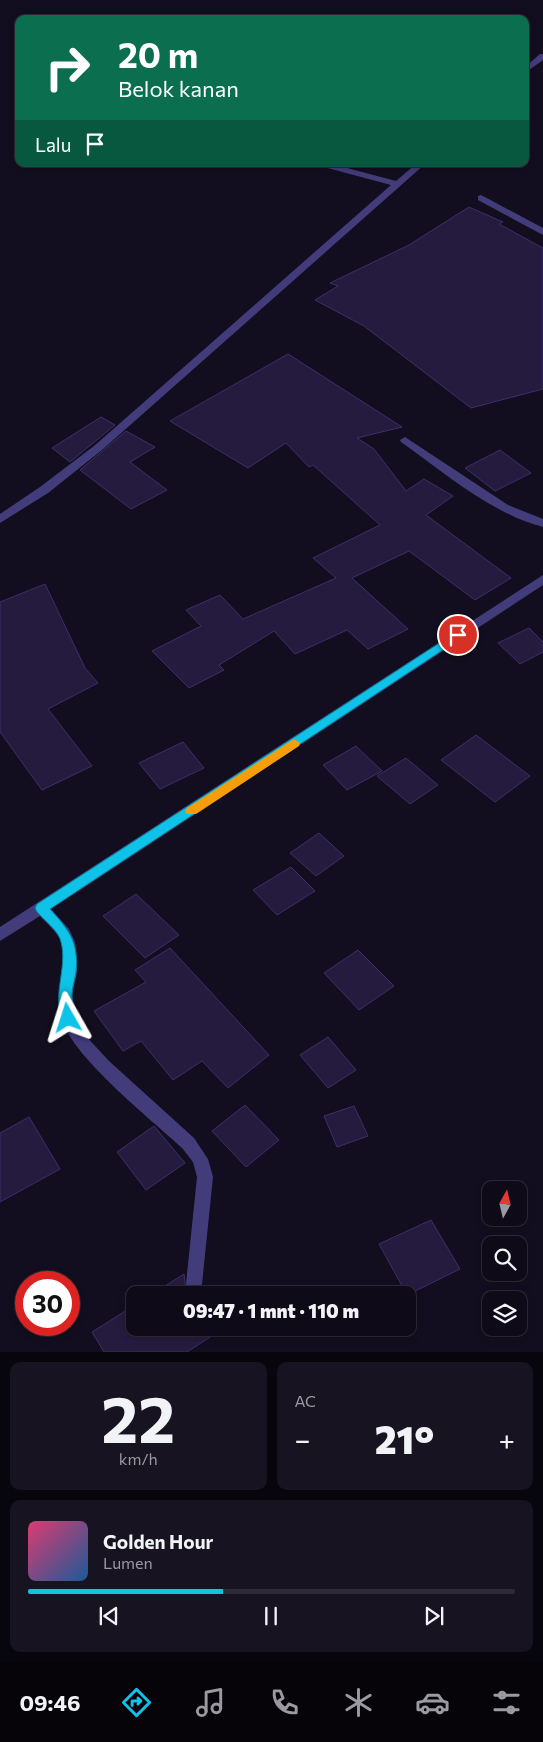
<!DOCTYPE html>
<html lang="id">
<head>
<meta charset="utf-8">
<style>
  :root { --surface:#0e0a17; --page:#171320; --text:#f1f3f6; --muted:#9b9aa1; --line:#2e2b36; --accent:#0fc2e8 }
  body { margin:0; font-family:Commissioner,sans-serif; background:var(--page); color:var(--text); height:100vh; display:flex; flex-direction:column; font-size:19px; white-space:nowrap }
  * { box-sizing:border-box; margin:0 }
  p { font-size:16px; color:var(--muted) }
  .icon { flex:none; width:28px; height:28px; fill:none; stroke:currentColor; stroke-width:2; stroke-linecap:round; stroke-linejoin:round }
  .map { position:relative; height:1352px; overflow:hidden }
  .side { display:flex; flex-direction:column; gap:10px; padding:10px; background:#08060d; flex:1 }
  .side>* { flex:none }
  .banner { position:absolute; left:15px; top:15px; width:514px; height:152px; border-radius:10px; box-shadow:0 2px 8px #0003,0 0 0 1px var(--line); background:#0b6e4f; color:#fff; overflow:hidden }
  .needle { width:32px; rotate:8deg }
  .controls { position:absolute; left:482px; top:1181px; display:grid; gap:10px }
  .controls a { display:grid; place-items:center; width:45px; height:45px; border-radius:10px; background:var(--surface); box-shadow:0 2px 8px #0003,0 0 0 1px var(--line); font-size:25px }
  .speed { position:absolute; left:15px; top:1271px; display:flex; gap:10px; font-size:25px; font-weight:700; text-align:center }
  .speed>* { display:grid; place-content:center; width:65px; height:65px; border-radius:50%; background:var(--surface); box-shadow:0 2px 8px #0003,0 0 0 1px var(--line); line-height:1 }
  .speed .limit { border:8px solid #d22; background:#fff; color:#111 }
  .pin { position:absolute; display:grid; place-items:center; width:42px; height:42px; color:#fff; margin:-21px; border:2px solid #fff; border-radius:50%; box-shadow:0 1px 5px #0007 }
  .me { position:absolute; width:55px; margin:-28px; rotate:354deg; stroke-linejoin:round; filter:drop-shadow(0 0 4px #0008) }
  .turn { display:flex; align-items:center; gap:18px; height:105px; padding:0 20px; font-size:22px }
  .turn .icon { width:65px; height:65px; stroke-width:2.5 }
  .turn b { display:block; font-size:35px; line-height:42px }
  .then { display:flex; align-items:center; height:48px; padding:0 20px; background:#0003; gap:10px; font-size:19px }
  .big { font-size:38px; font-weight:800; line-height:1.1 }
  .side .widget { flex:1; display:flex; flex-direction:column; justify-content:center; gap:8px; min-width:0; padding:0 18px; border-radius:10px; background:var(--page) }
  .side .dial { align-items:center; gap:0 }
  .dial b { font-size:65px; line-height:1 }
  .song { display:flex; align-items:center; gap:15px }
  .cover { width:60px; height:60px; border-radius:8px; background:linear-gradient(135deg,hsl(340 70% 55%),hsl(210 70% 35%)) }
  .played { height:5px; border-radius:2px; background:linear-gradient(90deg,var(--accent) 40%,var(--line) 40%) }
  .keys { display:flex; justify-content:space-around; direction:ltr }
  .heat { display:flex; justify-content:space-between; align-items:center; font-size:28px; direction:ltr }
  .side .tiles { flex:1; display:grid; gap:10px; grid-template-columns:1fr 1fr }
  .widget:last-child { grid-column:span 2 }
  .trip { position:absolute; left:126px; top:1286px; width:290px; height:50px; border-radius:10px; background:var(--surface); box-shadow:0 2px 8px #0003,0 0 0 1px var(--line); font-weight:800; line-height:50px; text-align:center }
  .tab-bar { display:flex; height:80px; justify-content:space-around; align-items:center; background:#060409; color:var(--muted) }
  .tab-bar .icon { width:35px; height:35px }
  .tab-bar .active { color:var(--accent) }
  .tab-bar b { font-size:22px; color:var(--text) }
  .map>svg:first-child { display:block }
  .building { fill:#251b3e; stroke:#3e2f69 }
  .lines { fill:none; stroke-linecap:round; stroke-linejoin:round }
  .street { fill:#433c7b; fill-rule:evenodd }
  .route { fill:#0fc2e8; stroke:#0a7e97 }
  .slow { fill:#f59e0b }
</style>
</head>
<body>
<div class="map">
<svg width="543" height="1352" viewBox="0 0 543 1352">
  <rect width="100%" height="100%" fill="#120e1f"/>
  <g class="building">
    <path d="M469,207l34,15 -4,2 44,24v141l-72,19 -107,-82 -49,-26 23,-14 -8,-3 79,-38z"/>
    <path d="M288,354l114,73 -45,11 17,11 32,42 18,-12 29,17 -27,19 85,63 -36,22 -66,-49 -57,27 56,51 -40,20 -21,-19 -52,24 -21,-23 -55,34 5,5 -35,18 -37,-37 49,-25 -15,-16 34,-15 23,24 93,-41 -23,-20 67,-33 -67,-60 -4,2 -23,-24 -38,25 -78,-47z"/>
    <path d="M101,417l14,8 -45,37 -18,-14z"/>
    <path d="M126,431l29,16 -25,15 37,28 -36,19 -51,-39z"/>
    <path d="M500,450l31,23 -36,18 -30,-23z"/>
    <path d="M45,584l40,84 13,15 -50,26 44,57 -50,24 -42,-58v-130z"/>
    <path d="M529,628l14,14v10l-23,12 -22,-21z"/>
    <path d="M476,735l54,41 -35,26 -54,-42z"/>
    <path d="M183,742l21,26 -44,21 -21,-26z"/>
    <path d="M356,746l26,25 -35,19 -24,-25z"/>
    <path d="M406,758l32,27 -28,19 -33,-28z"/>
    <path d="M319,833l25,23 -28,20 -26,-23z"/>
    <path d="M291,867l24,24 -38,24 -24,-25z"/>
    <path d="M136,894l43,41 -34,23 -42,-42z"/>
    <path d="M170,948l99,107 -41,33 -26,-27 -29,19 -32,-39 -18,10 -29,-40 52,-29 -11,-12z"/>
    <path d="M358,950l36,36 -35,24 -35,-37z"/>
    <path d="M328,1037l28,33 -28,18 -28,-33z"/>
    <path d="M245,1105l34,35 -33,27 -34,-36z"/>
    <path d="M354,1106l14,30 -31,11 -13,-31z"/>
    <path d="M29,1117l31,52 -60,33v-69z"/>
    <path d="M154,1126l31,37 -39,27 -29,-38z"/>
    <path d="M431,1220l29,49 -53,26 -28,-51z"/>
    <path d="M184,1274l2,17 12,4h-47z"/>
    <path d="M135,1305v23h84l2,2 -34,22h-83l-12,-20z"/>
  </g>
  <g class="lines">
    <g class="street">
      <path d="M540,54h3v6l-18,13v-6z"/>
      <path d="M319,164h13l64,17 20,-17h9l-323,286 -54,43 -48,30v-9l40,-27 54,-41 297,-261 -71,-19z"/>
      <path d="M481,195l62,33v7l-65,-35v-4z"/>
      <path d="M405,437l103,68 35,14v8c-54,-15 -97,-53 -142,-85l-1,-2z"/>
      <path d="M543,575v10l-492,324 18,20 6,13 2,29 -5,25 3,21 9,17 25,27 85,77 14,21 5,18 -11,107 -2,6 -6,2 -6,-2 -2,-6 11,-107 -4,-15 -11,-14c-32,-30 -109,-90 -121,-130 -8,-25 9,-54 -1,-79 -4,-8 -14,-16 -20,-23l-40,25v-14z"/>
    </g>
  </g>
  <path class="route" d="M458,631l5,4 -2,3 -411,271c19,21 29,33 26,63 -1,8 -4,15 -4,23 0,9 5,19 1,27l-5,2 -5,-2c-12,-25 5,-54 -2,-80 -2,-11 -17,-22 -24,-30l-2,-4 2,-4z"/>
  <path class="slow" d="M294,739l6,4 -1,3 -103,68h-9l-2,-3 2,-3z"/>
</svg>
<div class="controls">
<a><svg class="needle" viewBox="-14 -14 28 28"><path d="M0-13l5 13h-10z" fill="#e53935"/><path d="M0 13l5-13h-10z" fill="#9b9aa1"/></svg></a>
<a><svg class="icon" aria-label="search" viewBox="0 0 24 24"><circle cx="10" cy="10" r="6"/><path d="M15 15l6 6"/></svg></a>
<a><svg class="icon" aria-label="layers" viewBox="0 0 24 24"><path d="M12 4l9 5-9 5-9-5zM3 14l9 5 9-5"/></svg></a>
</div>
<div class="speed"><div class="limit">30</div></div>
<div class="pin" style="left:458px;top:635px;background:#d93025"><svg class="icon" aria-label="arrive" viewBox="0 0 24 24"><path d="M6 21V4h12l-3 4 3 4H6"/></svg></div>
<svg class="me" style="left:68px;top:1018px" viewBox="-20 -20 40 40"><path d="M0-17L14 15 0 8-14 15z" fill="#0fc2e8" stroke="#fff" stroke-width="4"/></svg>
<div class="trip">09:47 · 1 mnt · 110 m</div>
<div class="banner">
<div class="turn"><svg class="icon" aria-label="right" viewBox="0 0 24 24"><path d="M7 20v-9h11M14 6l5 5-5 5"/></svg><div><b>20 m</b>Belok kanan</div></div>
<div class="then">Lalu<svg class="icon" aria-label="arrive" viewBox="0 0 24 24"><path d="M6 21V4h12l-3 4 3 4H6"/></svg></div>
</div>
</div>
<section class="side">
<div class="tiles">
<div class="widget dial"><b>22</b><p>km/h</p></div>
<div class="widget"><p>AC</p>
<div class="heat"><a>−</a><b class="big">21°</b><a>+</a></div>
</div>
<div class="widget">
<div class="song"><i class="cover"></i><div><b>Golden Hour</b><p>Lumen</p></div></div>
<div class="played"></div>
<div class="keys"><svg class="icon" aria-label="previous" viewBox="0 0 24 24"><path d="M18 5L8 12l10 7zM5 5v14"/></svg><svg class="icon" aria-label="pause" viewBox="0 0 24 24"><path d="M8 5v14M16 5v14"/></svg><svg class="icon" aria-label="next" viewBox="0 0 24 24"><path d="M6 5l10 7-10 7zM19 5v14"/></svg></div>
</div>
</div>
</section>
<nav class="tab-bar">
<b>09:46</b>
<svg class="icon active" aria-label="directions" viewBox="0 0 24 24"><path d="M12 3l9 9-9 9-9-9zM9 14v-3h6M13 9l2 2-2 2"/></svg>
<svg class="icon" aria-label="music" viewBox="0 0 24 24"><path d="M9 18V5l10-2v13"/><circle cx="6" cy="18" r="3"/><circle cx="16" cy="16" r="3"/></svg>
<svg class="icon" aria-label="phone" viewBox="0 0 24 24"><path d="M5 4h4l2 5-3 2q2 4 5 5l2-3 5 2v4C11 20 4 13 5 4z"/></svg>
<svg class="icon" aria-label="climate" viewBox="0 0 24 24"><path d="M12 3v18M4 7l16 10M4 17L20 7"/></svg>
<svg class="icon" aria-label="car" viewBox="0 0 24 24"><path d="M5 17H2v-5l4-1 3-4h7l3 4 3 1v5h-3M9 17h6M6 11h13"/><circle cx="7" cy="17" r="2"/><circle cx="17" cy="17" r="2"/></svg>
<svg class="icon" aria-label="filters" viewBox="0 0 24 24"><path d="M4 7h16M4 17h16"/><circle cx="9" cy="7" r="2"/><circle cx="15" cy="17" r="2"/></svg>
</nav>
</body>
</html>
